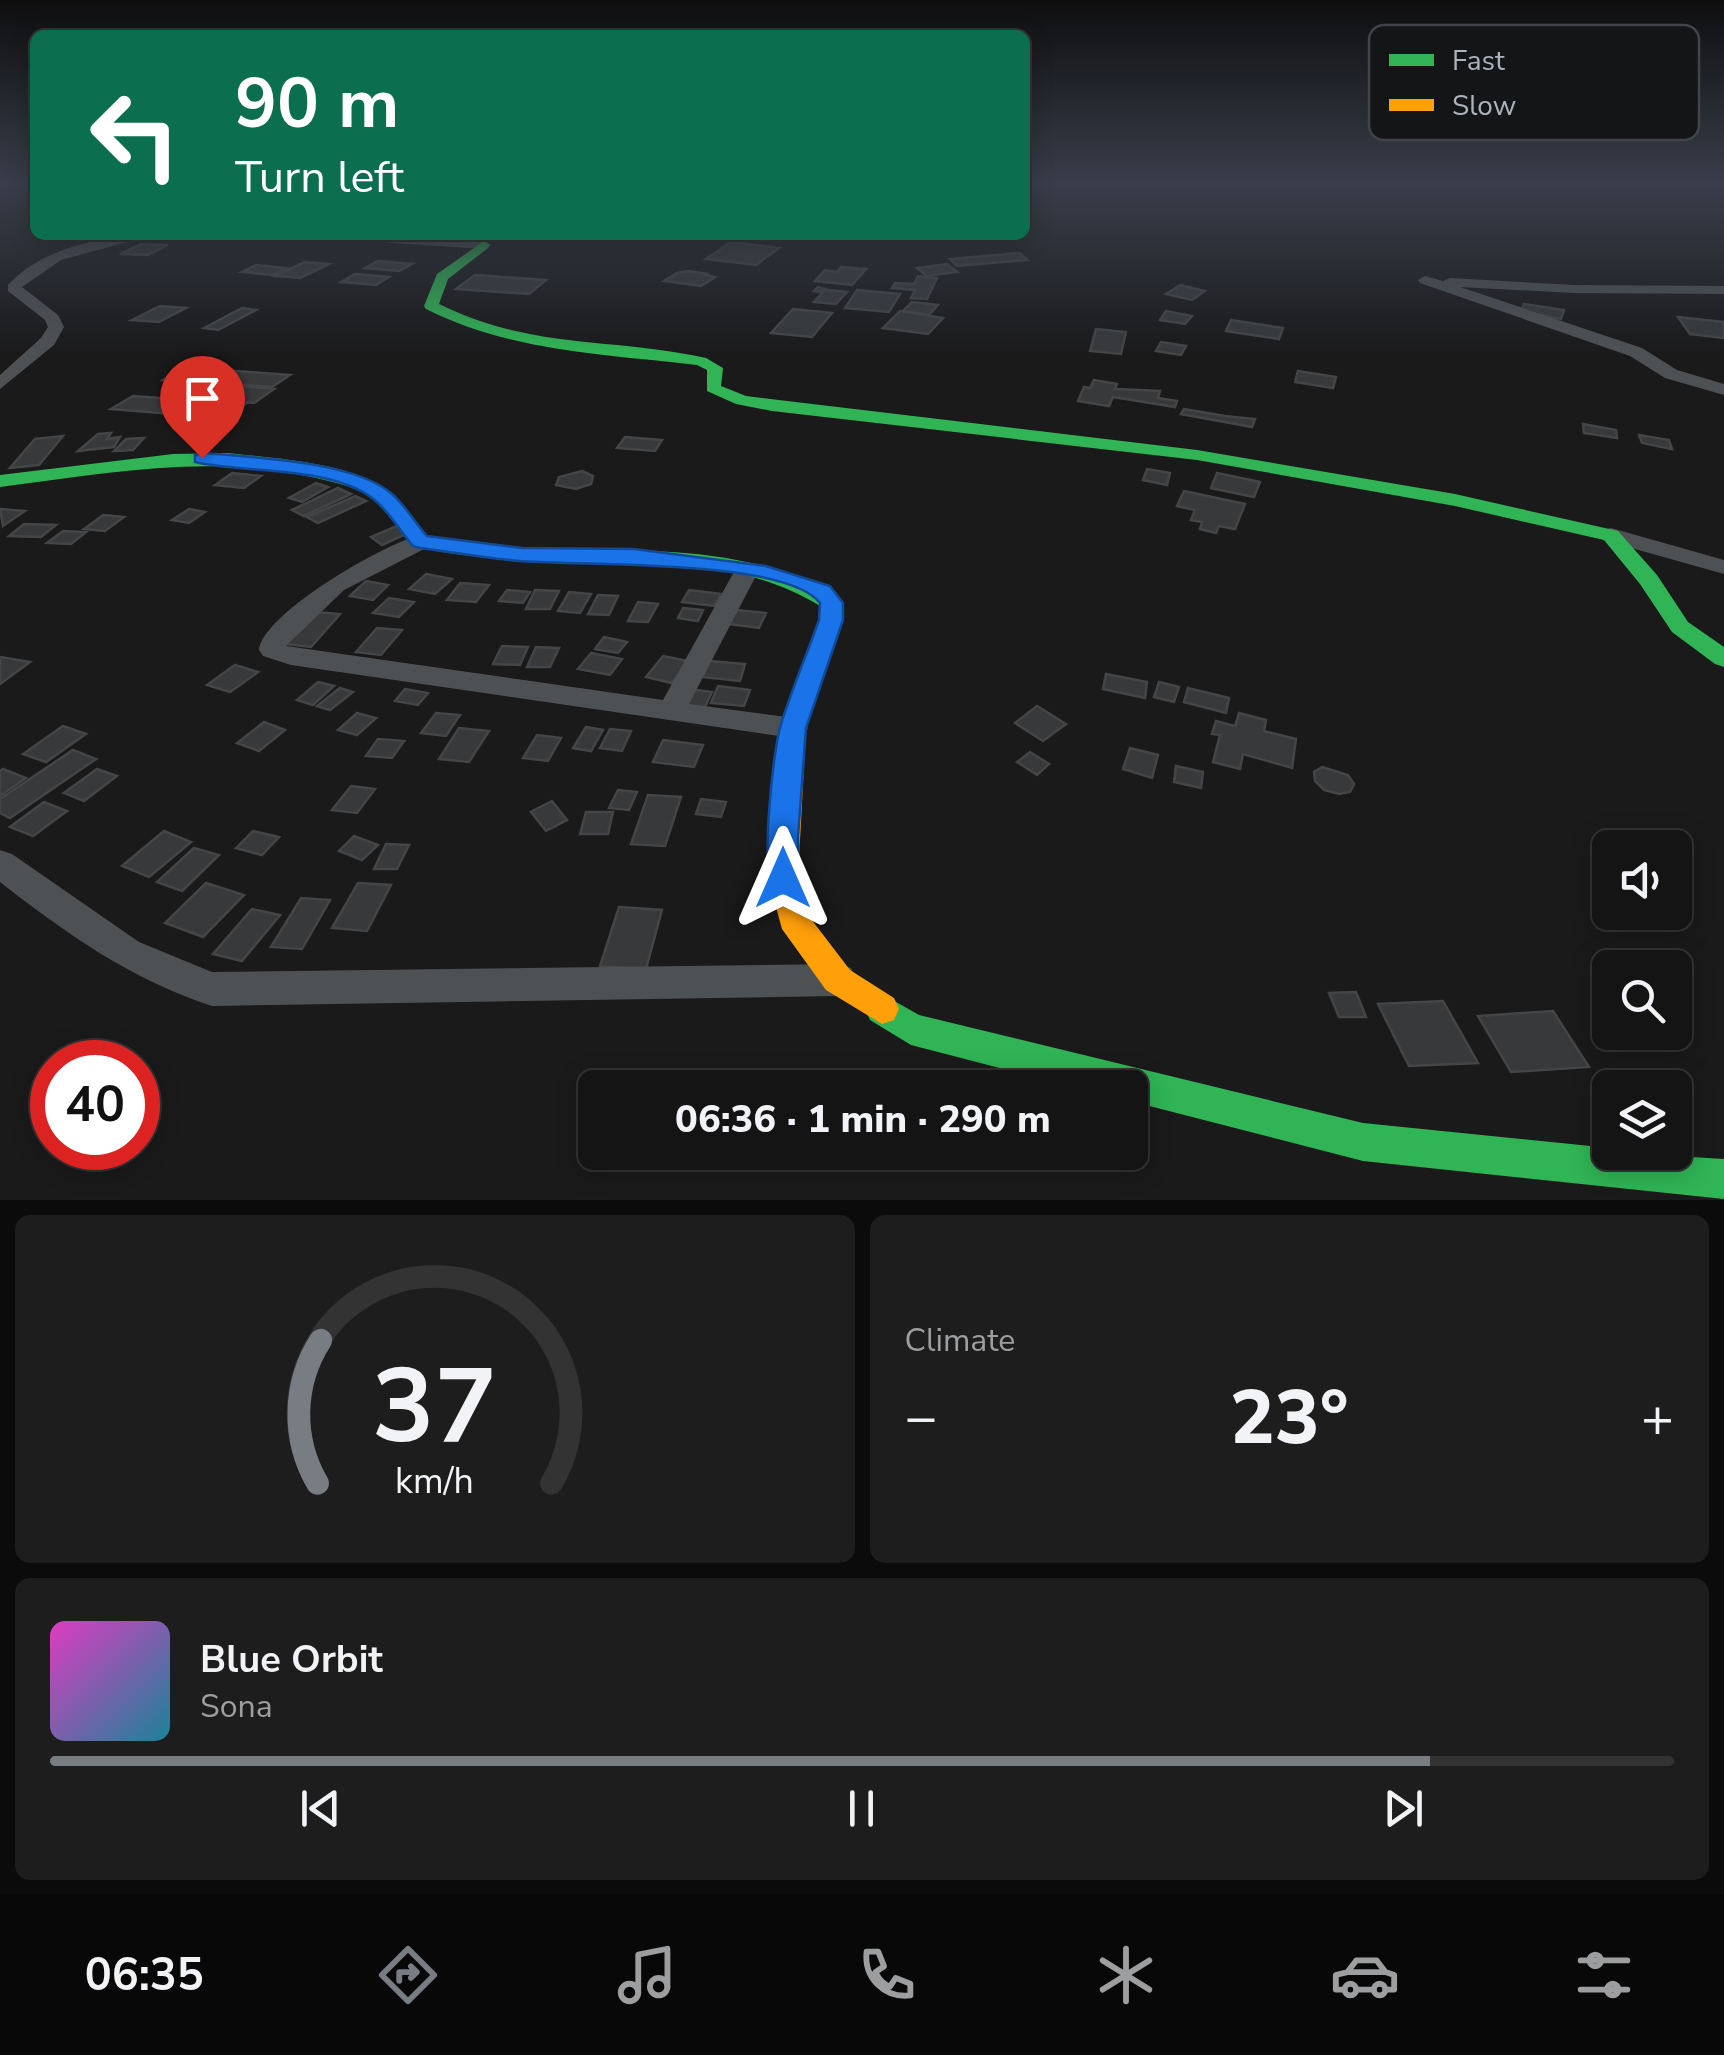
<!DOCTYPE html>
<html lang="en">
<head>
<meta charset="utf-8">
<style>
  :root { --surface:#141414; --page:#1d1d1d; --text:#f1f3f6; --muted:#9d9ea0; --line:#333334; --accent:#787d84 }
  body { margin:0; font-family:"Nunito Sans",sans-serif; background:var(--page); color:var(--text); height:100vh; display:flex; flex-direction:column; font-size:38px; white-space:nowrap }
  * { box-sizing:border-box; margin:0 }
  p { font-size:32px; color:var(--muted) }
  .icon { flex:none; width:55px; height:55px; fill:none; stroke:currentColor; stroke-width:2; stroke-linecap:round; stroke-linejoin:round }
  .map { position:relative; height:1200px; overflow:hidden }
  .details { display:flex; flex-direction:column; gap:15px; padding:15px; background:#0b0b0b; flex:1 }
  .details>* { flex:none }
  .banner { position:absolute; left:30px; top:30px; width:1000px; height:210px; border-radius:15px; box-shadow:0 5px 25px #0003,0 0 0 2px var(--line); background:#0b6e4f; color:#fff; overflow:hidden }
  .tools { position:absolute; left:1592px; top:830px; display:grid; gap:20px }
  .tools a { display:grid; place-items:center; width:100px; height:100px; border-radius:15px; background:var(--surface); box-shadow:0 5px 25px #0003,0 0 0 2px var(--line); font-size:50px }
  .speed { position:absolute; left:30px; top:1040px; display:flex; gap:20px; font-size:50px; font-weight:700; text-align:center }
  .speed>* { display:grid; place-content:center; width:130px; height:130px; border-radius:50%; background:var(--surface); box-shadow:0 5px 25px #0003,0 0 0 2px var(--line); line-height:1 }
  .speed .limit { border:15px solid #d22; background:#fff; color:#111 }
  .pin { position:absolute; display:grid; place-items:center; width:85px; height:85px; color:#fff; margin:-102px -42px; border-radius:50% 50% 50% 0; rotate:-45deg; box-shadow:0 0 10px #0007 }
  .pin .icon { rotate:45deg }
  .me { position:absolute; width:110px; margin:-55px; rotate:0deg; stroke-linejoin:round; filter:drop-shadow(0 0 8px #0008) }
  .turn { display:flex; align-items:center; gap:35px; height:210px; padding:0 40px; font-size:45px }
  .turn .icon { width:130px; height:130px; stroke-width:2.5 }
  .turn b { display:block; font-size:70px; line-height:85px }
  .big { font-size:75px; font-weight:800; line-height:1.1 }
  .details .card { flex:1; display:flex; flex-direction:column; justify-content:center; gap:15px; min-width:0; padding:0 35px; border-radius:15px; background:var(--page) }
  .details .dial { align-items:center; gap:0 }
  .dial svg { height:260px; overflow:visible; fill:none; stroke:var(--line); stroke-width:7; stroke-linecap:round; text-anchor:middle }
  .dial text { fill:var(--text); stroke:none }
  .song { display:flex; align-items:center; gap:30px }
  .cover { width:120px; height:120px; border-radius:15px; background:linear-gradient(135deg,hsl(310 70% 55%),hsl(190 70% 35%)) }
  .played { height:10px; border-radius:5px; background:linear-gradient(90deg,var(--accent) 85%,var(--line) 85%) }
  .keys { display:flex; justify-content:space-around; direction:ltr }
  .heat { display:flex; justify-content:space-between; align-items:center; font-size:55px; direction:ltr }
  .details .tiles { flex:1; display:grid; gap:15px; grid-template-columns:1fr 1fr }
  .card:last-child { grid-column:span 2 }
  .trip { position:absolute; left:578px; top:1070px; width:570px; height:100px; border-radius:15px; background:var(--surface); box-shadow:0 5px 25px #0003,0 0 0 2px var(--line); font-weight:800; line-height:100px; text-align:center }
  .menu { display:flex; height:160px; justify-content:space-around; align-items:center; background:#080808; color:var(--muted) }
  .menu .icon { width:70px; height:70px }
  .menu .active { color:var(--accent) }
  .menu b { font-size:45px; color:var(--text) }
  .map>svg:first-child { display:block }
  .building { fill:#37393b; stroke:#434547; stroke-width:2.5 }
  .lines { fill:none; stroke-linecap:round; stroke-linejoin:round }
  .street { fill:#4e5154; fill-rule:evenodd }
  .fast { fill:#30b455; fill-rule:evenodd }
  .slow { fill:#ff9f0a; fill-rule:evenodd }
  .route { fill:#1a73e8; stroke:#114b97; stroke-width:2.5 }
  .key { fill:#141517; stroke:#414449; stroke-width:2.5 }
  .key-label { font-size:28px; fill:#abb3bd }
</style>
</head>
<body>
<div class="map">
<svg width="1724" height="1200" viewBox="0 0 1724 1200">
  <rect width="100%" height="100%" fill="#1a1a1b"/>
  <g class="building">
    <path d="M731,242l48,6 -23,17 -50,-6z"/>
    <path d="M141,244l27,1 -20,10 -28,-1z"/>
    <path d="M1019,253l9,7 -71,6 -7,-7z"/>
    <path d="M378,261l34,3 -13,7 -34,-3z"/>
    <path d="M305,262l24,2 -29,14 -25,-2z"/>
    <path d="M947,264l10,8 -30,4 -10,-8z"/>
    <path d="M256,265l30,3 -13,7 -31,-3z"/>
    <path d="M841,267l25,2 -14,16 -37,-4 10,-11 12,2z"/>
    <path d="M688,271l21,3 -3,1 9,2 -14,9 -37,-5 13,-8z"/>
    <path d="M355,274l34,3 -13,8 -35,-3z"/>
    <path d="M475,275l71,5 -17,14 -73,-5z"/>
    <path d="M918,276l19,2 -10,21 -16,-1 4,-8 -23,-2 3,-5 19,1z"/>
    <path d="M1180,285l25,6 -13,9 -26,-6z"/>
    <path d="M818,287l10,3 19,2 -11,12 -22,-2 9,-10 -9,-1z"/>
    <path d="M857,290l43,4 -11,18 -44,-4z"/>
    <path d="M912,302l26,3 -9,10 -26,-4z"/>
    <path d="M1524,304l40,6 -3,9 -40,-8z"/>
    <path d="M160,306l26,2 -27,14 -27,-2z"/>
    <path d="M242,308l14,2 -38,20 -14,-2z"/>
    <path d="M793,309l39,4 -20,24 -41,-4z"/>
    <path d="M900,311l43,7 -15,16 -45,-6z"/>
    <path d="M1166,311l26,5 -7,8 -25,-4z"/>
    <path d="M1678,317l46,5v16l-34,-4z"/>
    <path d="M1231,320l52,8 -4,11 -53,-8z"/>
    <path d="M1096,329l30,3 -5,22 -31,-3z"/>
    <path d="M1161,342l25,4 -5,9 -25,-4z"/>
    <path d="M183,367l107,8 -18,12 -109,-7z"/>
    <path d="M1298,371l38,6 -3,11 -38,-6z"/>
    <path d="M1094,380l23,4 -2,5 45,2 -2,7 19,3 -2,6 -62,-10 -4,9 -31,-5 6,-14 6,1z"/>
    <path d="M214,384l60,5 -20,14 -62,-5z"/>
    <path d="M133,396l112,8 -20,14 -114,-9z"/>
    <path d="M1184,409l41,7 30,3 -3,8 -71,-13z"/>
    <path d="M1583,424l33,6 1,8 -33,-5z"/>
    <path d="M111,433l-4,6 13,-2 -6,10 -36,4 20,-17z"/>
    <path d="M1639,435l30,5 3,9 -30,-6z"/>
    <path d="M63,436l-24,29 -29,3 25,-29z"/>
    <path d="M625,437l37,3 -7,11 -38,-3z"/>
    <path d="M144,438l-11,12 -19,1 12,-12z"/>
    <path d="M1147,469l23,4 -3,12 -24,-5z"/>
    <path d="M582,471l11,5 -2,8 -15,5 -20,-4 3,-8z"/>
    <path d="M232,473l29,3 -17,12 -29,-3z"/>
    <path d="M1217,473l43,9 -6,15 -43,-9z"/>
    <path d="M316,483l12,4 -26,15 -13,-4z"/>
    <path d="M338,488l13,6 -47,22 -12,-6z"/>
    <path d="M1184,491l61,13 -10,25 -16,-3 -3,7 -16,-4 2,-7 -11,-2 4,-10 -18,-4z"/>
    <path d="M355,496l11,5 -48,22 -11,-6z"/>
    <path d="M0,509l25,2 -22,15z"/>
    <path d="M189,509l16,3 -16,11 -17,-3z"/>
    <path d="M103,515l21,2 -19,14 -21,-2z"/>
    <path d="M24,524l32,1 -15,12 -32,-1z"/>
    <path d="M397,526l11,7 -26,12 -11,-8z"/>
    <path d="M63,531l23,1 -15,12 -24,-1z"/>
    <path d="M426,574l26,5 -17,15 -26,-5z"/>
    <path d="M366,581l22,4 -15,15 -23,-4z"/>
    <path d="M460,583l29,2 -13,17 -29,-2z"/>
    <path d="M507,590l23,2 -7,11 -24,-2z"/>
    <path d="M535,590l24,1 -9,18h-24z"/>
    <path d="M689,590l32,4 -7,12 -32,-4z"/>
    <path d="M569,592l22,2 -11,19 -22,-2z"/>
    <path d="M598,595l20,1 -9,19 -21,-1z"/>
    <path d="M389,598l25,4 -15,15 -26,-4z"/>
    <path d="M638,602l20,2 -10,18 -20,-1z"/>
    <path d="M683,608l20,2 -5,11 -20,-3z"/>
    <path d="M737,610l29,3 -7,15 -30,-4z"/>
    <path d="M315,612l25,2 -29,33 -25,-3z"/>
    <path d="M377,628l25,2 -21,25 -25,-3z"/>
    <path d="M604,637l23,5 -9,11 -23,-4z"/>
    <path d="M502,646l26,1 -8,18 -27,-1z"/>
    <path d="M536,647l23,1 -9,19h-23z"/>
    <path d="M591,653l31,6 -12,16 -32,-6z"/>
    <path d="M663,656l25,5 -16,22 -26,-6z"/>
    <path d="M0,658l1,-1 29,5 -30,22z"/>
    <path d="M710,661l35,3 -5,17 -38,-4z"/>
    <path d="M235,665l23,7 -28,20 -23,-7z"/>
    <path d="M1106,674l41,8 -2,16 -42,-9z"/>
    <path d="M318,682l16,4 -21,19 -16,-5z"/>
    <path d="M1159,682l20,5 -5,15 -20,-5z"/>
    <path d="M718,686l32,4 -6,16 -33,-3z"/>
    <path d="M340,688l13,4 -23,18 -13,-4z"/>
    <path d="M1188,688l41,10 -3,15 -42,-11z"/>
    <path d="M405,689l23,4 -10,12 -23,-4z"/>
    <path d="M689,689l23,3 -9,19 -23,-3z"/>
    <path d="M1037,706l29,18 -23,17 -28,-18z"/>
    <path d="M357,713l19,5 -19,17 -19,-5z"/>
    <path d="M436,713l24,2 -14,21 -25,-3z"/>
    <path d="M1239,713l27,7 -2,11 32,8 -4,29 -49,-14 -3,15 -27,-7 7,-27 -8,-1 4,-13 19,5z"/>
    <path d="M264,722l21,8 -26,21 -22,-8z"/>
    <path d="M63,726l23,8 -40,28 -23,-8z"/>
    <path d="M586,727l17,3 -12,21 -18,-3z"/>
    <path d="M459,728l30,3 -20,31 -30,-3z"/>
    <path d="M610,729l21,2 -9,20 -22,-3z"/>
    <path d="M537,735l24,3 -13,23 -25,-3z"/>
    <path d="M378,739l26,2 -12,17 -26,-2z"/>
    <path d="M663,740l40,5 -9,22 -41,-5z"/>
    <path d="M1130,748l28,7 -6,23 -29,-9z"/>
    <path d="M73,750l23,9 -86,59 -10,-5v-14z"/>
    <path d="M1030,752l19,12 -12,11 -20,-13z"/>
    <path d="M1176,766l27,6 -2,16 -27,-6z"/>
    <path d="M1322,767l26,8 6,9 -4,8 -11,2 -15,-4 -9,-9 -1,-9z"/>
    <path d="M3,769l23,9 -26,18v-25z"/>
    <path d="M97,769l20,7 -33,25 -20,-8z"/>
    <path d="M351,786l24,3 -18,24 -25,-3z"/>
    <path d="M618,790l19,2 -8,18 -20,-2z"/>
    <path d="M648,795l33,2 -16,49 -34,-2z"/>
    <path d="M701,799l25,3 -5,15 -25,-3z"/>
    <path d="M552,801l15,19 -21,11 -15,-19z"/>
    <path d="M44,802l23,9 -34,25 -23,-9z"/>
    <path d="M586,812h27l-5,22h-28z"/>
    <path d="M164,831l27,11 -42,35 -27,-11z"/>
    <path d="M253,831l26,6 -17,18 -26,-7z"/>
    <path d="M354,836l24,9 -16,15 -23,-9z"/>
    <path d="M386,844l23,1 -12,24h-23z"/>
    <path d="M194,848l25,7 -37,36 -25,-9z"/>
    <path d="M206,883l38,12 -41,42 -38,-14z"/>
    <path d="M358,883l33,2 -24,46 -35,-3z"/>
    <path d="M301,898l29,2 -28,49 -31,-2z"/>
    <path d="M619,907l43,3 -16,59 -46,-3z"/>
    <path d="M252,909l28,6 -38,46 -29,-7z"/>
    <path d="M1356,992l10,25h-27l-10,-24z"/>
    <path d="M1443,1001l35,62 -69,3 -31,-62z"/>
    <path d="M1553,1011l36,56 -78,5 -33,-56z"/>
  </g>
  <g class="lines">
    <g class="street">
      <path d="M124,235h29l-92,25 -39,27 36,28 6,12 -10,18 -54,44v-14l41,-37 7,-11 -3,-7 -37,-29v-6c31,-33 73,-42 116,-50z"/>
      <path d="M325,235l159,6 7,4 -7,4 -152,-10z"/>
      <path d="M1425,276l18,5 7,-3 124,7 150,1v8l-150,-1 -114,-6 182,61 35,22 47,14v11l-59,-17 -35,-22 -210,-73 -2,-3z"/>
      <path d="M1611,528l113,32v14l-121,-34 -3,-5 3,-5z"/>
      <path d="M420,535l12,7 -4,5 -84,43 -58,56 377,54 72,-130 12,-7 12,7 -70,134 104,14 10,3 5,7 -5,7 -10,3 -502,-73 -28,-9 -4,-6c4,-37 125,-106 161,-115z"/>
      <path d="M0,850l12,4 127,88 73,30 626,-8 13,4 6,12 -6,12 -13,4 -626,10c-82,-27 -145,-72 -212,-124z"/>
    </g>
    <g class="fast">
      <path d="M484,241l6,4 -2,3 -40,31 -9,25c93,46 172,33 267,54l17,10 -2,18 25,10 451,54 258,44 163,37 39,44 31,47 36,25v20l-9,-3 -43,-32 -32,-48 -36,-44 -149,-34 -258,-46 -425,-49 -36,-7 -29,-13v-21l-10,-5c-93,-11 -185,-13 -271,-56l-2,-3 13,-32z"/>
      <path d="M228,453c44,5 131,10 164,41 13,12 23,29 35,43 43,5 86,11 130,12 99,2 195,-3 283,49l3,5 -2,24 -12,7 -8,-2 -4,-5 3,-21c-122,-74 -274,-27 -407,-60 -12,-15 -24,-36 -40,-47 -18,-13 -37,-16 -57,-21 -106,-25 -210,-4 -316,9v-12l173,-21z"/>
      <path d="M882,994l37,21 444,108 247,25v4l114,7v40l-361,-38 -233,-60v-13h-53l-166,-43 -41,-25 -5,-11 5,-11z"/>
    </g>
    <path class="slow" d="M829,620l12,7 -35,101 -8,150 10,37 42,55 44,28 5,11 -5,11 -12,4 -56,-34 -44,-61 -14,-51 12,-150 37,-101z"/>
  </g>
  <linearGradient id="sky" x2="0" y2="1"><stop stop-color="#0e0e0f"/><stop offset="0.52" stop-color="#383e4a"/><stop offset="1" stop-color="#383e4a" stop-opacity="0"/></linearGradient>
  <rect width="1724" height="353" fill="url(#sky)"/>
  <path class="route" d="M202,453c48,4 153,8 190,41 13,11 23,29 35,42l95,12 112,1 132,17 64,20 13,17v17l-37,108 -8,109 1,41 -5,9 -11,4 -11,-4c-11,-21 1,-138 9,-163 11,-35 26,-70 38,-104l1,-17c-34,-45 -243,-37 -301,-42 -33,-3 -66,-9 -99,-13l-7,-2c-12,-14 -22,-31 -35,-43 -39,-38 -133,-29 -183,-41v-7z"/>
  <rect x="1369" y="25" width="330" height="115" rx="15" class="key"/>
  <rect x="1389" y="54" width="45" height="12" fill="#30b455"/>
  <rect x="1389" y="99" width="45" height="12" fill="#ff9f0a"/>
  <g class="key-label">
    <text x="1452" y="70">Fast</text>
    <text x="1452" y="115">Slow</text>
  </g>
</svg>
<div class="tools">
<a><svg class="icon" aria-label="sound" viewBox="0 0 24 24"><path d="M4 9h4l5-4v14l-5-4H4zM17 9q2 3 0 6"/></svg></a>
<a><svg class="icon" aria-label="search" viewBox="0 0 24 24"><circle cx="10" cy="10" r="6"/><path d="M15 15l6 6"/></svg></a>
<a><svg class="icon" aria-label="layers" viewBox="0 0 24 24"><path d="M12 4l9 5-9 5-9-5zM3 14l9 5 9-5"/></svg></a>
</div>
<div class="speed"><div class="limit">40</div></div>
<div class="pin" style="left:202px;top:458px;background:#d93025"><svg class="icon" aria-label="arrive" viewBox="0 0 24 24"><path d="M6 21V4h12l-3 4 3 4H6"/></svg></div>
<svg class="me" style="left:783px;top:878px" viewBox="-20 -20 40 40"><path d="M0-17L14 15 0 8-14 15z" fill="#1a73e8" stroke="#fff" stroke-width="4"/></svg>
<div class="trip">06:36 · 1 min · 290 m</div>
<div class="banner">
<div class="turn"><svg class="icon" aria-label="left" viewBox="0 0 24 24"><path d="M17 20v-9H6M10 6l-5 5 5 5"/></svg><div><b>90 m</b>Turn left</div></div>
</div>
</div>
<section class="details">
<div class="tiles">
<div class="card dial"><svg viewBox="0 0 100 80">
<path d="M14 69A42 42 0 1 1 86 69"/>
<path d="M14 69A42 42 0 0 1 15 25" stroke="#787d84"/>
<text x="50" y="56" font-size="32" font-weight="700">37</text>
<text x="50" y="72" font-size="11">km/h</text>
</svg></div>
<div class="card"><p>Climate</p>
<div class="heat"><a>−</a><b class="big">23°</b><a>+</a></div>
</div>
<div class="card">
<div class="song"><i class="cover"></i><div><b>Blue Orbit</b><p>Sona</p></div></div>
<div class="played"></div>
<div class="keys"><svg class="icon" aria-label="previous" viewBox="0 0 24 24"><path d="M18 5L8 12l10 7zM5 5v14"/></svg><svg class="icon" aria-label="pause" viewBox="0 0 24 24"><path d="M8 5v14M16 5v14"/></svg><svg class="icon" aria-label="next" viewBox="0 0 24 24"><path d="M6 5l10 7-10 7zM19 5v14"/></svg></div>
</div>
</div>
</section>
<nav class="menu">
<b>06:35</b>
<svg class="icon active" aria-label="directions" viewBox="0 0 24 24"><path d="M12 3l9 9-9 9-9-9zM9 14v-3h6M13 9l2 2-2 2"/></svg>
<svg class="icon" aria-label="music" viewBox="0 0 24 24"><path d="M9 18V5l10-2v13"/><circle cx="6" cy="18" r="3"/><circle cx="16" cy="16" r="3"/></svg>
<svg class="icon" aria-label="phone" viewBox="0 0 24 24"><path d="M5 4h4l2 5-3 2q2 4 5 5l2-3 5 2v4C11 20 4 13 5 4z"/></svg>
<svg class="icon" aria-label="climate" viewBox="0 0 24 24"><path d="M12 3v18M4 7l16 10M4 17L20 7"/></svg>
<svg class="icon" aria-label="car" viewBox="0 0 24 24"><path d="M5 17H2v-5l4-1 3-4h7l3 4 3 1v5h-3M9 17h6M6 11h13"/><circle cx="7" cy="17" r="2"/><circle cx="17" cy="17" r="2"/></svg>
<svg class="icon" aria-label="filters" viewBox="0 0 24 24"><path d="M4 7h16M4 17h16"/><circle cx="9" cy="7" r="2"/><circle cx="15" cy="17" r="2"/></svg>
</nav>
</body>
</html>
